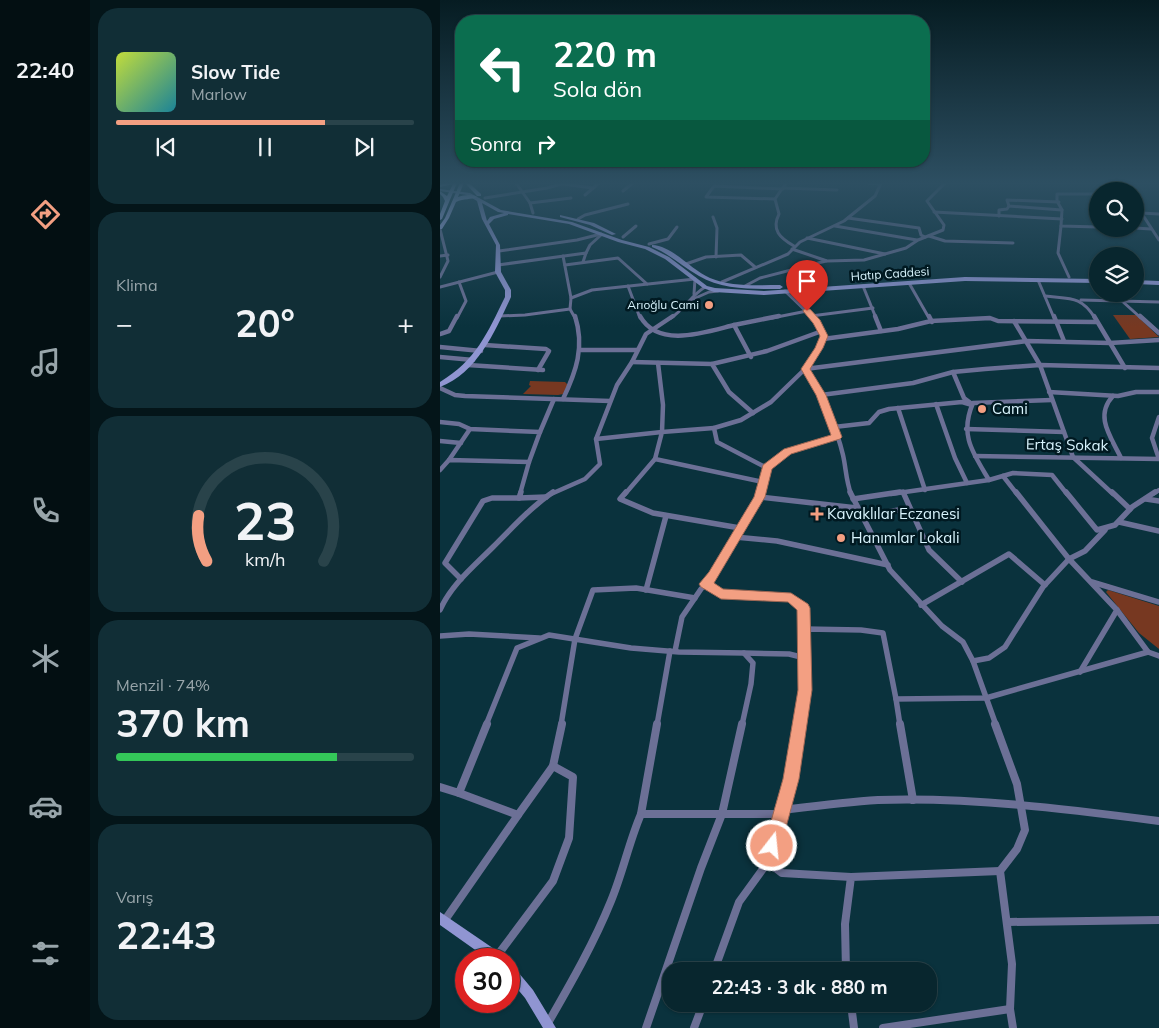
<!DOCTYPE html>
<html lang="tr">
<head>
<meta charset="utf-8">
<style>
  :root { --surface:#08262e; --page:#112e36; --text:#f1f3f6; --muted:#98a5aa; --line:#29434a; --accent:#f39f82 }
  body { margin:0; font-family:Mulish,sans-serif; background:var(--page); color:var(--text); height:100vh; display:flex; flex-direction:column; font-size:19px; white-space:nowrap }
  * { box-sizing:border-box; margin:0 }
  p { font-size:16px; color:var(--muted) }
  .icon { flex:none; width:28px; height:28px; fill:none; stroke:currentColor; stroke-width:2; stroke-linecap:round; stroke-linejoin:round }
  .map { position:relative; flex:1; overflow:hidden }
  .side { display:flex; flex-direction:column; gap:8px; padding:8px; background:#041519; width:350px }
  .side>* { flex:none }
  .hud { position:absolute; left:15px; top:15px; width:475px; height:152px; border-radius:20px; box-shadow:0 1px 4px #0004,0 0 0 1px var(--line); background:#0b6e4f; color:#fff; overflow:hidden }
  .controls { position:absolute; left:649px; top:182px; display:grid; gap:10px }
  .controls a { display:grid; place-items:center; width:55px; height:55px; border-radius:50%; background:var(--surface); box-shadow:0 1px 4px #0004,0 0 0 1px var(--line); font-size:25px }
  .speed { position:absolute; left:15px; top:948px; display:flex; gap:10px; font-size:25px; font-weight:700; text-align:center }
  .speed>* { display:grid; place-content:center; width:65px; height:65px; border-radius:50%; background:var(--surface); box-shadow:0 1px 4px #0004,0 0 0 1px var(--line); line-height:1 }
  .speed .limit { border:8px solid #d22; background:#fff; color:#111 }
  .pin { position:absolute; display:grid; place-items:center; width:42px; height:42px; color:#fff; margin:-51px -21px; border-radius:50% 50% 50% 0; rotate:-45deg; box-shadow:0 0 5px #0007 }
  .pin .icon { rotate:45deg }
  .me { position:absolute; width:55px; margin:-28px; rotate:16deg; stroke-linejoin:round; filter:drop-shadow(0 0 4px #0008) }
  .turn { display:flex; align-items:center; gap:18px; height:105px; padding:0 15px; font-size:22px }
  .turn .icon { width:65px; height:65px; stroke-width:2.5 }
  .turn b { display:block; font-size:35px; line-height:42px }
  .then { display:flex; align-items:center; height:48px; padding:0 15px; background:#0003; gap:10px; font-size:19px }
  .big { font-size:38px; font-weight:700; line-height:1.1 }
  .side .card { flex:1; display:flex; flex-direction:column; justify-content:center; gap:8px; min-width:0; padding:0 18px; border-radius:20px; background:var(--page) }
  .side .dial { align-items:center; gap:0 }
  .dial svg { height:130px; overflow:visible; fill:none; stroke:var(--line); stroke-width:7; stroke-linecap:round; text-anchor:middle }
  .dial text { fill:var(--text); stroke:none }
  .song { display:flex; align-items:center; gap:15px }
  .cover { width:60px; height:60px; border-radius:8px; background:linear-gradient(135deg,hsl(70 70% 55%),hsl(190 70% 35%)) }
  .played { height:5px; border-radius:2px; background:linear-gradient(90deg,var(--accent) 70%,var(--line) 70%) }
  .keys { display:flex; justify-content:space-around; direction:ltr }
  .heat { display:flex; justify-content:space-between; align-items:center; font-size:28px; direction:ltr }
  .charge { height:8px; border-radius:4px; background:linear-gradient(90deg,#34c759 74%,var(--line) 0) }
  .trip { position:absolute; left:222px; top:962px; width:275px; height:50px; border-radius:20px; background:var(--surface); box-shadow:0 1px 4px #0004,0 0 0 1px var(--line); font-weight:700; line-height:50px; text-align:center }
  main { display:flex; flex:1; min-height:0 }
  .dock { display:flex; flex-direction:column; width:90px; justify-content:space-around; align-items:center; background:#030f12; color:var(--muted) }
  .dock .icon { width:35px; height:35px }
  .dock .on { color:var(--accent) }
  .dock b { font-size:22px; color:var(--text) }
  .map>svg:first-child { display:block }
  .green { fill:#773821 }
  .lines { fill:none; stroke-linecap:round; stroke-linejoin:round }
  .street-far3 { stroke:#6c7096; stroke-width:3 }
  .street-far2 { stroke:#6c7096; stroke-width:4.5 }
  .street-far1 { stroke:#6c7096; stroke-width:5.5 }
  .street { stroke:#6c7096; stroke-width:8 }
  .secondary { fill:#9095d2; fill-rule:evenodd }
  .primary { fill:#aeb4f3; fill-rule:evenodd }
  .route { fill:#f39f82; stroke:#9e6754 }
  .poi-dot { fill:#f39f82; stroke:#001921; stroke-width:2 }
  .labels { text-anchor:middle; stroke-width:5; stroke-linejoin:round; paint-order:stroke }
  .far-street-label { font-size:12px; fill:#d9f5fe; stroke:#001921 }
  .far-poi-label { font-size:12px; fill:#d9f5fe; stroke:#001921; text-anchor:end }
  .poi-label { font-size:15px; fill:#d9f5fe; stroke:#001921; text-anchor:start }
  .street-label { font-size:15px; fill:#d9f5fe; stroke:#001921 }
</style>
</head>
<body>
<main>
<nav class="dock">
<b>22:40</b>
<svg class="icon on" aria-label="directions" viewBox="0 0 24 24"><path d="M12 3l9 9-9 9-9-9zM9 14v-3h6M13 9l2 2-2 2"/></svg>
<svg class="icon" aria-label="music" viewBox="0 0 24 24"><path d="M9 18V5l10-2v13"/><circle cx="6" cy="18" r="3"/><circle cx="16" cy="16" r="3"/></svg>
<svg class="icon" aria-label="phone" viewBox="0 0 24 24"><path d="M5 4h4l2 5-3 2q2 4 5 5l2-3 5 2v4C11 20 4 13 5 4z"/></svg>
<svg class="icon" aria-label="climate" viewBox="0 0 24 24"><path d="M12 3v18M4 7l16 10M4 17L20 7"/></svg>
<svg class="icon" aria-label="car" viewBox="0 0 24 24"><path d="M5 17H2v-5l4-1 3-4h7l3 4 3 1v5h-3M9 17h6M6 11h13"/><circle cx="7" cy="17" r="2"/><circle cx="17" cy="17" r="2"/></svg>
<svg class="icon" aria-label="filters" viewBox="0 0 24 24"><path d="M4 7h16M4 17h16"/><circle cx="9" cy="7" r="2"/><circle cx="15" cy="17" r="2"/></svg>
</nav>
<section class="side">
<div class="card">
<div class="song"><i class="cover"></i><div><b>Slow Tide</b><p>Marlow</p></div></div>
<div class="played"></div>
<div class="keys"><svg class="icon" aria-label="previous" viewBox="0 0 24 24"><path d="M18 5L8 12l10 7zM5 5v14"/></svg><svg class="icon" aria-label="pause" viewBox="0 0 24 24"><path d="M8 5v14M16 5v14"/></svg><svg class="icon" aria-label="next" viewBox="0 0 24 24"><path d="M6 5l10 7-10 7zM19 5v14"/></svg></div>
</div>
<div class="card"><p>Klima</p>
<div class="heat"><a>−</a><b class="big">20°</b><a>+</a></div>
</div>
<div class="card dial"><svg viewBox="0 0 100 80">
<path d="M14 69A42 42 0 1 1 86 69"/>
<path d="M14 69A42 42 0 0 1 9 41" stroke="#f39f82"/>
<text x="50" y="56" font-size="32" font-weight="700">23</text>
<text x="50" y="72" font-size="11">km/h</text>
</svg></div>
<div class="card"><p>Menzil · 74%</p><b class="big">370 km</b><div class="charge"></div></div>
<div class="card"><p>Varış</p><b class="big">22:43</b></div>
</section>
<div class="map">
<svg width="719" height="1028" viewBox="0 0 719 1028">
  <rect width="100%" height="100%" fill="#0a323d"/>
  <g class="green">
    <path d="M673,315h23l23,22 -29,2z"/>
    <path d="M90,381l35,1 3,3 -5,9 -5,1 -35,-1 8,-8 -2,-1z"/>
    <path d="M668,590l51,16v43l-20,-16 -33,-41z"/>
  </g>
  <g class="lines">
    <g class="street-far3">
      <path d="M76,183l14,20 3,10"/>
      <path d="M346,183l-11,16 4,15c-8,16 1,24 15,32"/>
      <path d="M429,183l11,1"/>
      <path d="M123,184l30,4"/>
      <path d="M344,188l53,2"/>
      <path d="M183,191l10,-8"/>
      <path d="M662,191l3,-8"/>
      <path d="M658,194h-41v7l5,9 -1,16 37,1"/>
      <path d="M145,195l14,-12"/>
      <path d="M45,198l62,-10 18,-5"/>
      <path d="M335,199l-69,-2 8,-11 69,3"/>
      <path d="M619,202l-52,-2 2,6 53,4"/>
      <path d="M90,203l41,-5"/>
      <path d="M695,203l24,37"/>
      <path d="M494,212l128,7"/>
      <path d="M701,213l18,1"/>
      <path d="M559,216v-6l8,-1 2,-3"/>
      <path d="M273,217l4,11 -1,29"/>
      <path d="M408,218l71,10 2,7 4,2"/>
      <path d="M138,219l7,-4 43,-11"/>
      <path d="M395,226l82,14"/>
      <path d="M621,226l-3,27 11,24"/>
      <path d="M695,228l16,1"/>
      <path d="M0,229l8,32 -8,16"/>
      <path d="M489,236l16,5 68,2"/>
      <path d="M183,237l13,-11"/>
      <path d="M367,238l78,16"/>
      <path d="M209,244l19,-5 9,-12"/>
      <path d="M352,249l35,12 37,-1 42,-12 12,-8 25,-10 1,-5 -17,-24 18,-18"/>
      <path d="M59,251l78,-11 24,-6"/>
      <path d="M146,253l4,-8 11,-10"/>
      <path d="M0,256l8,-1"/>
      <path d="M123,256l8,42"/>
      <path d="M246,264l20,-7 35,-2 14,12"/>
      <path d="M58,265l88,-12 -3,9"/>
      <path d="M125,265l53,-7 29,26"/>
      <path d="M598,280l16,38"/>
      <path d="M282,282l66,-28 12,-12 44,-21 31,-25 6,-13"/>
      <path d="M469,283l20,35"/>
      <path d="M188,286l12,32"/>
      <path d="M305,286l15,-8 66,-17"/>
      <path d="M423,286l13,32"/>
      <path d="M0,287l58,-15"/>
      <path d="M345,291l28,27"/>
      <path d="M605,296c24,3 36,-1 50,22"/>
      <path d="M251,300l18,-8 9,-1"/>
      <path d="M641,300l78,2"/>
      <path d="M682,301l19,17"/>
      <path d="M59,316l26,-1 45,-6"/>
      <path d="M371,316l62,-8"/>
      <path d="M17,318l9,-17 -7,-19"/>
      <path d="M135,318l-5,-9 1,-11 21,-8 103,-11 -1,15"/>
      <path d="M231,318c13,-9 21,-23 34,-31"/>
      <path d="M332,318l35,-7"/>
    </g>
    <g class="street-far2">
      <path d="M200,316c18,33 66,16 94,9l17,32"/>
      <path d="M371,316l6,6 7,14 -5,12 -14,21c16,26 31,56 38,86 3,13 3,26 8,39"/>
      <path d="M435,316l6,15"/>
      <path d="M489,316l3,6"/>
      <path d="M614,316l10,25"/>
      <path d="M654,316l31,52"/>
      <path d="M700,316l19,17"/>
      <path d="M574,321l26,44 33,92 40,37"/>
      <path d="M294,325l45,-9"/>
      <path d="M0,334l9,-3 8,-15"/>
      <path d="M383,339l75,-10 33,-8 59,-3 8,3 98,1"/>
      <path d="M45,345l61,4 3,2 -11,19"/>
      <path d="M0,347l41,4"/>
      <path d="M141,350h56"/>
      <path d="M0,357l33,3"/>
      <path d="M192,362l80,2"/>
      <path d="M28,365l75,5"/>
      <path d="M513,372l11,26 8,6"/>
      <path d="M0,388l15,7 10,1 145,5"/>
      <path d="M609,392l69,4 18,-4h23"/>
      <path d="M381,395l92,-12 40,-11 32,-3 55,-4 119,3"/>
      <path d="M673,396c-19,20 -2,41 8,62"/>
      <path d="M123,399c13,-27 22,-52 12,-83"/>
      <path d="M496,404l19,54 12,25"/>
      <path d="M458,408l27,82"/>
      <path d="M313,413l-24,-21 -17,-28 55,-13 55,-20"/>
      <path d="M0,422l19,2 11,5 70,3 -11,30"/>
      <path d="M394,427l35,-4 10,-11 10,-3 73,-7 10,3"/>
      <path d="M526,429l98,3"/>
      <path d="M100,432l14,-33"/>
      <path d="M156,439l66,-7 1,-27 -5,-42"/>
      <path d="M0,441l21,2"/>
      <path d="M535,456l184,3 -7,-21 7,-21"/>
      <path d="M215,459l108,23"/>
      <path d="M9,460l21,-31"/>
      <path d="M327,468l-50,-26 -3,-14 27,-8 30,-18 34,-33 222,-28 83,2 49,-3"/>
      <path d="M0,470l9,-10 80,2 -9,32"/>
      <path d="M563,476l14,18"/>
      <path d="M549,480c-16,-27 -30,-45 -16,-77l79,-3"/>
      <path d="M111,494l34,-15 15,-15 -4,-25 21,-54 15,-23 14,-28 27,-18"/>
      <path d="M185,494l30,-35 7,-27 52,-4"/>
      <path d="M320,494l7,-26 20,-16 50,-15"/>
      <path d="M451,494l98,-14 24,-7 39,2 15,19"/>
      <path d="M713,494l6,-4"/>
    </g>
    <g class="street-far1">
      <path d="M81,492l-2,6 27,-1"/>
      <path d="M186,492l-6,7 33,14 87,15"/>
      <path d="M410,492l40,78 52,56 21,16 10,19 23,64"/>
      <path d="M463,492l26,58 33,32"/>
      <path d="M576,492l53,67 16,-8 20,-21"/>
      <path d="M626,492l31,38 18,-5 17,-18 23,-15"/>
      <path d="M672,492l18,17"/>
      <path d="M319,497l1,-5"/>
      <path d="M413,499l47,-7"/>
      <path d="M706,499l13,2"/>
      <path d="M421,517l48,-9"/>
      <path d="M679,522l40,9"/>
      <path d="M295,537l42,4 111,24"/>
      <path d="M21,579l-16,-16 38,-62 9,-3h27"/>
      <path d="M652,582l67,20"/>
      <path d="M265,584l16,10 70,4 13,10 1,21"/>
      <path d="M206,590l20,-74"/>
      <path d="M481,605l88,-51 36,31"/>
      <path d="M0,610c11,-25 33,-43 53,-63 19,-19 37,-39 60,-55"/>
      <path d="M677,610l31,42"/>
      <path d="M0,636l29,-2 70,4"/>
      <path d="M235,651l7,-34 19,-28 13,-14 45,-78 98,11"/>
      <path d="M304,653l45,1 16,4"/>
      <path d="M533,661l16,-3 16,-11 38,-60 26,-28 48,51 -37,62"/>
      <path d="M46,725l31,-77 32,-13 82,13 48,4 65,1 9,10 -2,21 -9,41"/>
      <path d="M121,725l14,-86 18,-49 43,-2 59,10"/>
      <path d="M217,725l13,-74"/>
      <path d="M360,725l5,-35v-61l56,1 22,3 13,66"/>
      <path d="M460,725l-4,-26 90,-1 162,-46 11,4"/>
    </g>
    <g class="street">
      <path d="M460,724l13,76"/>
      <path d="M555,724l22,60 8,46 -8,19 -17,22 12,93 -2,45 3,19"/>
      <path d="M0,787l19,6 28,-69"/>
      <path d="M343,810l8,-31 9,-55"/>
      <path d="M201,814l16,-90"/>
      <path d="M78,815l35,-49 9,-42"/>
      <path d="M411,877l-69,-4 -14,-11 15,-52c32,-4 63,-8 95,-10 94,-3 188,9 281,21"/>
      <path d="M5,920l73,-105 -59,-22"/>
      <path d="M568,922l151,-2"/>
      <path d="M57,956l56,-75 16,-43 4,-61 -20,-11"/>
      <path d="M274,971l25,-69 29,-40"/>
      <path d="M406,971l-1,-47 6,-47 149,-6"/>
      <path d="M411,1004l3,24"/>
      <path d="M108,1023c23,-40 46,-80 63,-122 12,-29 18,-59 30,-87h81l20,-90"/>
      <path d="M206,1028l55,-160 21,-54h60"/>
      <path d="M254,1028l9,-24"/>
      <path d="M443,1028l127,-19"/>
    </g>
    <g class="secondary">
      <path d="M0,189l30,4 31,17 71,12 50,18 27,7 20,10 38,29 8,2 49,3 201,-14 133,2v4l-133,-2 -201,14 -50,-3 -11,-4 -38,-29 -20,-10 -27,-7 -49,-18 -61,-10v1l-14,4 -5,5 11,21 1,27 10,18v7c-16,34 -33,75 -71,90v-5c36,-22 47,-48 65,-85v-7l-10,-18 1,-27 -14,-26 -5,-18 -10,-6 -27,-4zM42,203l16,9 6,1 -14,4 -3,4z"/>
      <path d="M120,215l34,8 22,11 -4,1 -22,-10 -30,-8z"/>
      <path d="M212,245c21,1 39,25 58,33 21,9 47,7 70,7l3,2 -3,2c-26,0 -58,1 -81,-13 -16,-9 -29,-22 -47,-29z"/>
      <path d="M695,280l24,1v4l-24,-1z"/>
      <path d="M0,912l63,43 2,4h-17l-48,-34z"/>
      <path d="M69,964l4,2 20,24 23,38h-13l-18,-30 -16,-19z"/>
    </g>
    <g class="primary">
      <path d="M6,183h11l-15,36 -2,1v-6l5,-13 -2,-4 -3,-3v-3l7,5 6,-12 -13,3v-2z"/>
      <path d="M20,183h4l-6,14c5,-2 15,-3 19,0 -6,3 -13,1 -21,5l-7,16 -7,11h-2v-4l5,-7z"/>
      <path d="M25,183h4l12,11v2h-4z"/>
    </g>
  </g>
  <linearGradient id="sky" x2="0" y2="1"><stop stop-color="#061c22"/><stop offset="0.56" stop-color="#2d4f62"/><stop offset="1" stop-color="#2d4f62" stop-opacity="0"/></linearGradient>
  <rect width="719" height="327" fill="url(#sky)"/>
  <path class="route" d="M364,309h6l10,11 8,16 -5,12 -13,21 16,26 16,42 -2,2 -49,15 -19,15 -7,28 -51,86 9,6 68,4 17,11 2,4 2,82 -13,89 -18,67 -3,6 -6,2 -5,-2 -3,-6 19,-67 15,-89 -1,-80 -9,-8 -67,-3 -20,-12 -2,-3 10,-12 45,-75 9,-32 21,-16 47,-14 -15,-40 -15,-26 14,-21 5,-12 -7,-13 -10,-12z"/>
  <g class="poi-dot">
    <circle cx="269" cy="305" r="5"/>
    <circle cx="542" cy="409" r="5"/>
    <path d="M374.5 506.5h5v5h5v5h-5v5h-5v-5h-5v-5h5z"/>
    <circle cx="401" cy="538" r="5"/>
  </g>
  <g class="labels">
    <g class="far-street-label">
      <text transform="translate(450 274) rotate(-4)" y="4">Hatıp Caddesi</text>
    </g>
    <g class="far-poi-label">
      <text x="259" y="309">Arıoğlu Cami</text>
    </g>
    <g class="poi-label">
      <text x="552" y="414">Cami</text>
      <text x="387" y="519">Kavaklılar Eczanesi</text>
      <text x="411" y="543">Hanımlar Lokali</text>
    </g>
    <g class="street-label">
      <text transform="translate(627 445) rotate(1)" y="5">Ertaş Sokak</text>
    </g>
  </g>
</svg>
<div class="controls">
<a><svg class="icon" aria-label="search" viewBox="0 0 24 24"><circle cx="10" cy="10" r="6"/><path d="M15 15l6 6"/></svg></a>
<a><svg class="icon" aria-label="layers" viewBox="0 0 24 24"><path d="M12 4l9 5-9 5-9-5zM3 14l9 5 9-5"/></svg></a>
</div>
<div class="speed"><div class="limit">30</div></div>
<div class="pin" style="left:367px;top:311px;background:#d93025"><svg class="icon" aria-label="arrive" viewBox="0 0 24 24"><path d="M6 21V4h12l-3 4 3 4H6"/></svg></div>
<svg class="me" style="left:332px;top:846px" viewBox="-20 -20 40 40"><circle r="17" fill="#f39f82" stroke="#fff" stroke-width="3"/><path d="M0-11L8 9 0 5-8 9z" fill="#fff"/></svg>
<div class="trip">22:43 · 3 dk · 880 m</div>
<div class="hud">
<div class="turn"><svg class="icon" aria-label="left" viewBox="0 0 24 24"><path d="M17 20v-9H6M10 6l-5 5 5 5"/></svg><div><b>220 m</b>Sola dön</div></div>
<div class="then">Sonra<svg class="icon" aria-label="right" viewBox="0 0 24 24"><path d="M7 20v-9h11M14 6l5 5-5 5"/></svg></div>
</div>
</div>
</main>
</body>
</html>
